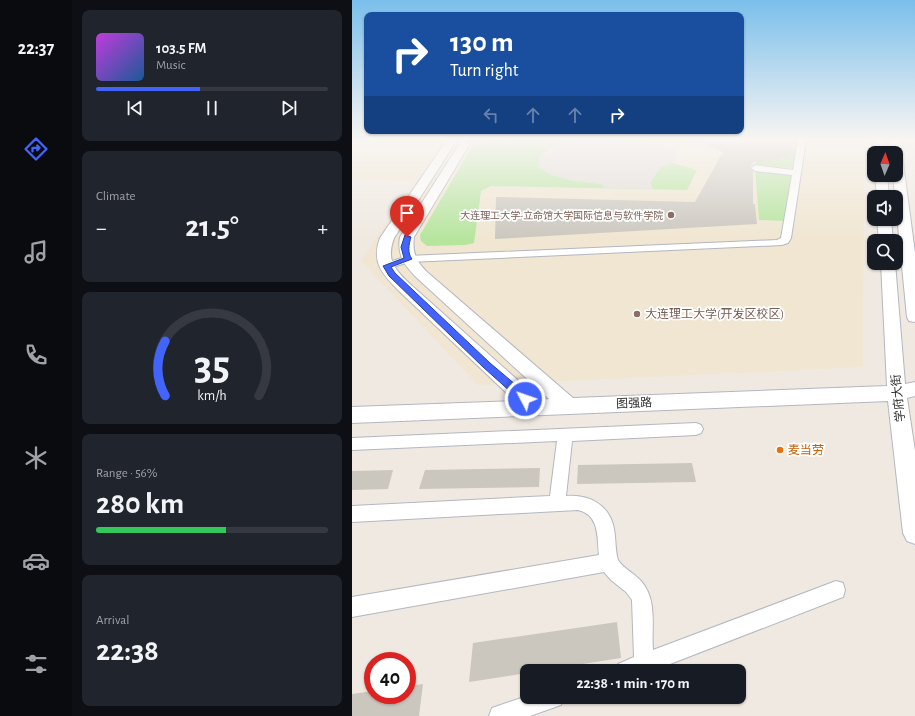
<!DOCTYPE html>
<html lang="en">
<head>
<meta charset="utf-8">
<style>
  :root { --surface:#171b24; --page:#20242c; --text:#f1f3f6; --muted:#9ea1a6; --line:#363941; --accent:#4264fb }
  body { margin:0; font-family:"Alegreya Sans","Noto Sans SC",sans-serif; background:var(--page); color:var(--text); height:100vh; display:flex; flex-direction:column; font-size:15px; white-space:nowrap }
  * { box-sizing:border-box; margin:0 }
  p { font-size:13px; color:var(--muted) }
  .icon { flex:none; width:22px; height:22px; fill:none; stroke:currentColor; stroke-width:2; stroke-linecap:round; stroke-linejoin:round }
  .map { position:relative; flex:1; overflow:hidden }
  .sheet { display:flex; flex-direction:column; gap:10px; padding:10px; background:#0d0f14; width:280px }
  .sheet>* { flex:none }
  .top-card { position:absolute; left:12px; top:12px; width:380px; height:122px; border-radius:8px; box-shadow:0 1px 3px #0004; background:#1a4fa0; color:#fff; overflow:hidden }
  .needle { width:26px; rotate:2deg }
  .tools { position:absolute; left:515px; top:146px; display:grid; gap:8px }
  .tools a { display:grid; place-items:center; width:36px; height:36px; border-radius:8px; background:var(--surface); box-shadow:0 1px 3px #0004; font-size:20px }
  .speed { position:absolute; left:12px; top:652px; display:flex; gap:8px; font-size:20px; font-weight:700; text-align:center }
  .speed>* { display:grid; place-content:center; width:52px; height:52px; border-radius:50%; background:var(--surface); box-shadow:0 1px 3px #0004; line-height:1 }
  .speed .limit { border:6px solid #d22; background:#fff; color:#111 }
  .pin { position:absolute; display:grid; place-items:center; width:34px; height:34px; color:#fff; margin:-41px -17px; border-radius:50% 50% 50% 0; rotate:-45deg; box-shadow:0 0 4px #0007 }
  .pin .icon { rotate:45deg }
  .me { position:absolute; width:44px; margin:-22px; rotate:311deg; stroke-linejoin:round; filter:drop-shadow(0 0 3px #0008) }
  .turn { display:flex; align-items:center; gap:14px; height:84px; padding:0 20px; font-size:18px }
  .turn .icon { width:52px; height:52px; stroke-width:2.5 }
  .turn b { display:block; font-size:28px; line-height:34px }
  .lanes { display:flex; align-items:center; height:38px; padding:0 20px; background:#0003; justify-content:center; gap:20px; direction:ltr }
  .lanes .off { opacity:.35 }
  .big { font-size:30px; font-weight:700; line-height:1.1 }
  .sheet .card { flex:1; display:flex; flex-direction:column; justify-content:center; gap:6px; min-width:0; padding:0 14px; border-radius:8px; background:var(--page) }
  .sheet .dial { align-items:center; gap:0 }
  .dial svg { height:104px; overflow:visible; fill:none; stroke:var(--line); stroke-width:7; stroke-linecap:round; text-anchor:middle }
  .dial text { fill:var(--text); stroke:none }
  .song { display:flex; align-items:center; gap:12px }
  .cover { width:48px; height:48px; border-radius:6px; background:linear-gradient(135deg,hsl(290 70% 55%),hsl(210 70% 35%)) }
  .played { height:4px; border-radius:2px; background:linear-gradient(90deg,var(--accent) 45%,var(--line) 45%) }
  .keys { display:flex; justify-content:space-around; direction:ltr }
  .heat { display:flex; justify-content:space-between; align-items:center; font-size:22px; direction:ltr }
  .charge { height:6px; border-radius:3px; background:linear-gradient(90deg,#34c759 56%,var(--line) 0) }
  .trip { position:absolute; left:168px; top:664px; width:226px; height:40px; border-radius:8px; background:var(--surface); box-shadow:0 1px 3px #0004; font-weight:700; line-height:40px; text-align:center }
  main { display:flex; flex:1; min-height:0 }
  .dock { display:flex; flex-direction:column; width:72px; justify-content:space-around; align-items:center; background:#090b0e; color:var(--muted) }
  .dock .icon { width:28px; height:28px }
  .dock .selected { color:var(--accent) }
  .dock b { font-size:18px; color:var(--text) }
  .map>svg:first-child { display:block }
  .education { fill:#f0e6d1 }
  .green { fill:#b6e59e }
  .plaza { fill:#dfdcd8 }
  .building { fill:#cbc7bf }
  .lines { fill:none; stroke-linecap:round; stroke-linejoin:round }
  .street-casing { stroke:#b4b7c1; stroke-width:2 }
  .secondary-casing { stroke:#b4b7c1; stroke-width:2 }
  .street { fill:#fff; fill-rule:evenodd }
  .secondary { fill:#fff; fill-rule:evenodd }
  .route { fill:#4264fb; stroke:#2b41a3 }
  .education-dot { fill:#8d6e63; stroke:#fff; stroke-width:1.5 }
  .food-dot { fill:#e8710a; stroke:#fff; stroke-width:1.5 }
  .labels { text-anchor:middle; stroke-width:3.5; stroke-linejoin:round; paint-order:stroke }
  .far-education-label { font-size:10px; fill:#785e54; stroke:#fff; text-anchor:end }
  .education-label { font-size:12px; fill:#785e54; stroke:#fff; text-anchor:start }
  .street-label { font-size:12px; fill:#2e2e2e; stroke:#fff }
  .food-label { font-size:12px; fill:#c56008; stroke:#fff; text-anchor:start }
</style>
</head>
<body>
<main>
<nav class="dock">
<b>22:37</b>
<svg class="icon selected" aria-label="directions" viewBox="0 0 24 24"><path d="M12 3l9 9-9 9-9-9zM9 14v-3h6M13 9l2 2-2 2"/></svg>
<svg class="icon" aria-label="music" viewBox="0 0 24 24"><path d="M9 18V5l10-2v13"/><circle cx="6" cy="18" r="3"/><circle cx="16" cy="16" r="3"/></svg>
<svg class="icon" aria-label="phone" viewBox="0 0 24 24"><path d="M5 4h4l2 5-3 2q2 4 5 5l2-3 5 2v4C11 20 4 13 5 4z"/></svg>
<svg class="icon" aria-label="climate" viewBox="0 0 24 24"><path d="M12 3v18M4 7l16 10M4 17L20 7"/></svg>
<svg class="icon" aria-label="car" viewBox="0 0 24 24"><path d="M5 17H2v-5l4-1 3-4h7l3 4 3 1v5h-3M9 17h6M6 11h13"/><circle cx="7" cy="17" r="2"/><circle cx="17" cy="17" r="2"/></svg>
<svg class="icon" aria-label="filters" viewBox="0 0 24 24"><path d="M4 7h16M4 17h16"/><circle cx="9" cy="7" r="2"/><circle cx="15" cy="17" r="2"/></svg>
</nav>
<section class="sheet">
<div class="card">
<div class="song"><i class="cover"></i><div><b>103.5 FM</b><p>Music</p></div></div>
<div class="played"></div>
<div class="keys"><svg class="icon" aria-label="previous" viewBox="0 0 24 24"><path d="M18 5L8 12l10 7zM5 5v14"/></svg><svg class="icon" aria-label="pause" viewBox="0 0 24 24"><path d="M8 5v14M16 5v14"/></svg><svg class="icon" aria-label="next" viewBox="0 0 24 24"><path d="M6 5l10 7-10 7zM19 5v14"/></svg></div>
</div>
<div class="card"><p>Climate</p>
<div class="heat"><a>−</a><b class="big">21.5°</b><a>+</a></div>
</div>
<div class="card dial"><svg viewBox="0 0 100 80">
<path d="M14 69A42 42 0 1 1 86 69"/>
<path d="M14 69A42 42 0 0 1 14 27" stroke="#4264fb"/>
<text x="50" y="56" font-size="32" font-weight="700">35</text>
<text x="50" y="72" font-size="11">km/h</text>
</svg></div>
<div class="card"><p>Range · 56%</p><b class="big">280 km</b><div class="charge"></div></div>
<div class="card"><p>Arrival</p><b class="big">22:38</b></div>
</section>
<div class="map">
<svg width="563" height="716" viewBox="0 0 563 716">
  <rect width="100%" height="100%" fill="#efe9e1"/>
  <path class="education" d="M0,140h512l-1,227 -385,18 -117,-124 54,-80 -63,-1z"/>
  <g class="green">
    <path d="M130,140h149l-2,3c-23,-4 -62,-8 -82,7 -3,2 -6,6 -8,9l35,22 79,8 -3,-6 11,-17 5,-1 6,-2 25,7 -10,20 -196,-4 -10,5 -7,52 -9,2 -38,1 -6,-5 -1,-6 53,-90z"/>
    <path d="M439,140h9l-6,27 -4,1 -34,-4v-3l22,-1 13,-4 5,-8z"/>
    <path d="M403,168l38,7 -8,46 -26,-1z"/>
  </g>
  <path class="plaza" d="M225,140h24l28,3 2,-2 14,1 -1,3 11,-1 9,1 8,3 6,6 -4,8 -13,4 -3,5 -8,12 3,6 -48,-1 -5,-4 -26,-3 -23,-6 -12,-8v-8l12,-11 10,-5z"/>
  <g class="building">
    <path d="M345,140h94l2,2 2,8 -4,6 -13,4 -25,2 -3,6 3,3v33h2l2,20 -262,15 1,-42 199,5 28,-50z"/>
    <path d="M340,463l4,19 -119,2 1,-19z"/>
    <path d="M188,468l-1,19 -120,2 6,-19z"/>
    <path d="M41,470l-5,19 -36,1v-19z"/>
    <path d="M265,622l4,36 -83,13h-11v2l-58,9 4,-39z"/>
    <path d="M71,684l-4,32h-67v-22l21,-3v4h34v-9z"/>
  </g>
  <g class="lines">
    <defs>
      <g id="street">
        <path d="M446,140h8l-15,98 -3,5 -6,2 -373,17 -22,7 -5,-3 1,-2 25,-8 369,-16 4,-2 11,-63 -37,-4 -4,-3 4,-3 38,5z"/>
        <path d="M344,423l5,2 2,4 -2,4 -5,2 -124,6 -6,55c23,-2 44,9 48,33 2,10 1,21 4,31 6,9 16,13 23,21 17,19 10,46 12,69l183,-69 7,2 2,7 -2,7 -191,74h-37l3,-7 16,-7 -2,-57 -6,-8 -15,-12 -7,-8 -252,45v-20l247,-42c-2,-17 1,-40 -21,-45l-226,12v-16l198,-10 7,-55 -205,9v-12z"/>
        <path d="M175,696v1h37l-3,8 -31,11h-41l3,-8z"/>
      </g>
      <g id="secondary">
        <path d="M95,140h10l-63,98c-8,22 0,31 16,46l130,116 9,-1 -132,-121c-13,-13 -20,-23 -17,-41l62,-97h10l-58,97c-2,16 2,24 13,35l146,126 314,-12 -6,-123h14l10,121 10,-2v14l-8,2 8,53v93l-8,-3 -4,-8 -15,-132 -536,22v-16l163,-6 -116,-110c-17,-17 -28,-29 -19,-53z"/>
        <path d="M522,140h10l2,13h-12z"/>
        <path d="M538,140h10l15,113v69l-6,-1 -2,-4 -14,-142h3v-22h-5z"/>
        <path d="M523,175h12l2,22h-12z"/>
        <path d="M525,219h14l2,22h-14z"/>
      </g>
    </defs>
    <use href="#street" class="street-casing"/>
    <use href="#secondary" class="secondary-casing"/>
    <use href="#street" class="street"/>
    <use href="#secondary" class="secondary"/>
  </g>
  <linearGradient id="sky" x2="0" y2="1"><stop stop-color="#7abfeb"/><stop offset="0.58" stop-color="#f8f5f2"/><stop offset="1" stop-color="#f8f5f2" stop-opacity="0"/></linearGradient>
  <rect width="563" height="240" fill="url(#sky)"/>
  <path class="route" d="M53,235l6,2c-2,7 -4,16 1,22l-21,8 4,6 95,90 39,33 1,3 -1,3h-7l-39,-35 -94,-91 -6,-10 21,-8 -3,-11z"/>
  <g class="education-dot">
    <circle cx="319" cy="215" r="4"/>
    <circle cx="285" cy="314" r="4"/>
  </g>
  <circle class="food-dot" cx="428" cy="450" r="4"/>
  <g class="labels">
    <g class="far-education-label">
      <text x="311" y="219">大连理工大学-立命馆大学国际信息与软件学院</text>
    </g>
    <g class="education-label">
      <text x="293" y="318">大连理工大学(开发区校区)</text>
    </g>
    <g class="street-label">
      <text transform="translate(546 398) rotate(-96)" y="4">学府大街</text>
      <text transform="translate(282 403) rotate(-2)" y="4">图强路</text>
    </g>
    <g class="food-label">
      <text x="436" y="454">麦当劳</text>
    </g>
  </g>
</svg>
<div class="tools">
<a><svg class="needle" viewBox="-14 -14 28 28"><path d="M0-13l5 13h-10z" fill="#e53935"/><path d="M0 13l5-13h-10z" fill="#9ea1a6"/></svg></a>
<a><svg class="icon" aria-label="sound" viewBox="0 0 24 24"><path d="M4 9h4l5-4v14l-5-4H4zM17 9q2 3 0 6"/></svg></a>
<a><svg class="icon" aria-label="search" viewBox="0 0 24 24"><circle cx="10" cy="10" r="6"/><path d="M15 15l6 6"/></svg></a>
</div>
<div class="speed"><div class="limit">40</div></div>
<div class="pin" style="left:55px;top:237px;background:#d93025"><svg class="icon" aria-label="arrive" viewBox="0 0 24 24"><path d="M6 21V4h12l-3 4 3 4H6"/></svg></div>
<svg class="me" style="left:173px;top:399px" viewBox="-20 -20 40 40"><circle r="17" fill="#4264fb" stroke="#fff" stroke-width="3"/><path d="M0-11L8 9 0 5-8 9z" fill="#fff"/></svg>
<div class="trip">22:38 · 1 min · 170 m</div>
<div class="top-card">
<div class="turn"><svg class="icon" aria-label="right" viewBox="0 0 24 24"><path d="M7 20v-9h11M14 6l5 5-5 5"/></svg><div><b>130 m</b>Turn right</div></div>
<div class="lanes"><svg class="icon off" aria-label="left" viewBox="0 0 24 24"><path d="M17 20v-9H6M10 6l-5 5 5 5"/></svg><svg class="icon off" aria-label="ahead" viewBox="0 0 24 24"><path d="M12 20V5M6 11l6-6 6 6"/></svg><svg class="icon off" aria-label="ahead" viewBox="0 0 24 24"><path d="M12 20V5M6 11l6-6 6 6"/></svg><svg class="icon" aria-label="right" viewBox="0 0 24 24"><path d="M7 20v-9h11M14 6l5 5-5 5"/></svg></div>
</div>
</div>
</main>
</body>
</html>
